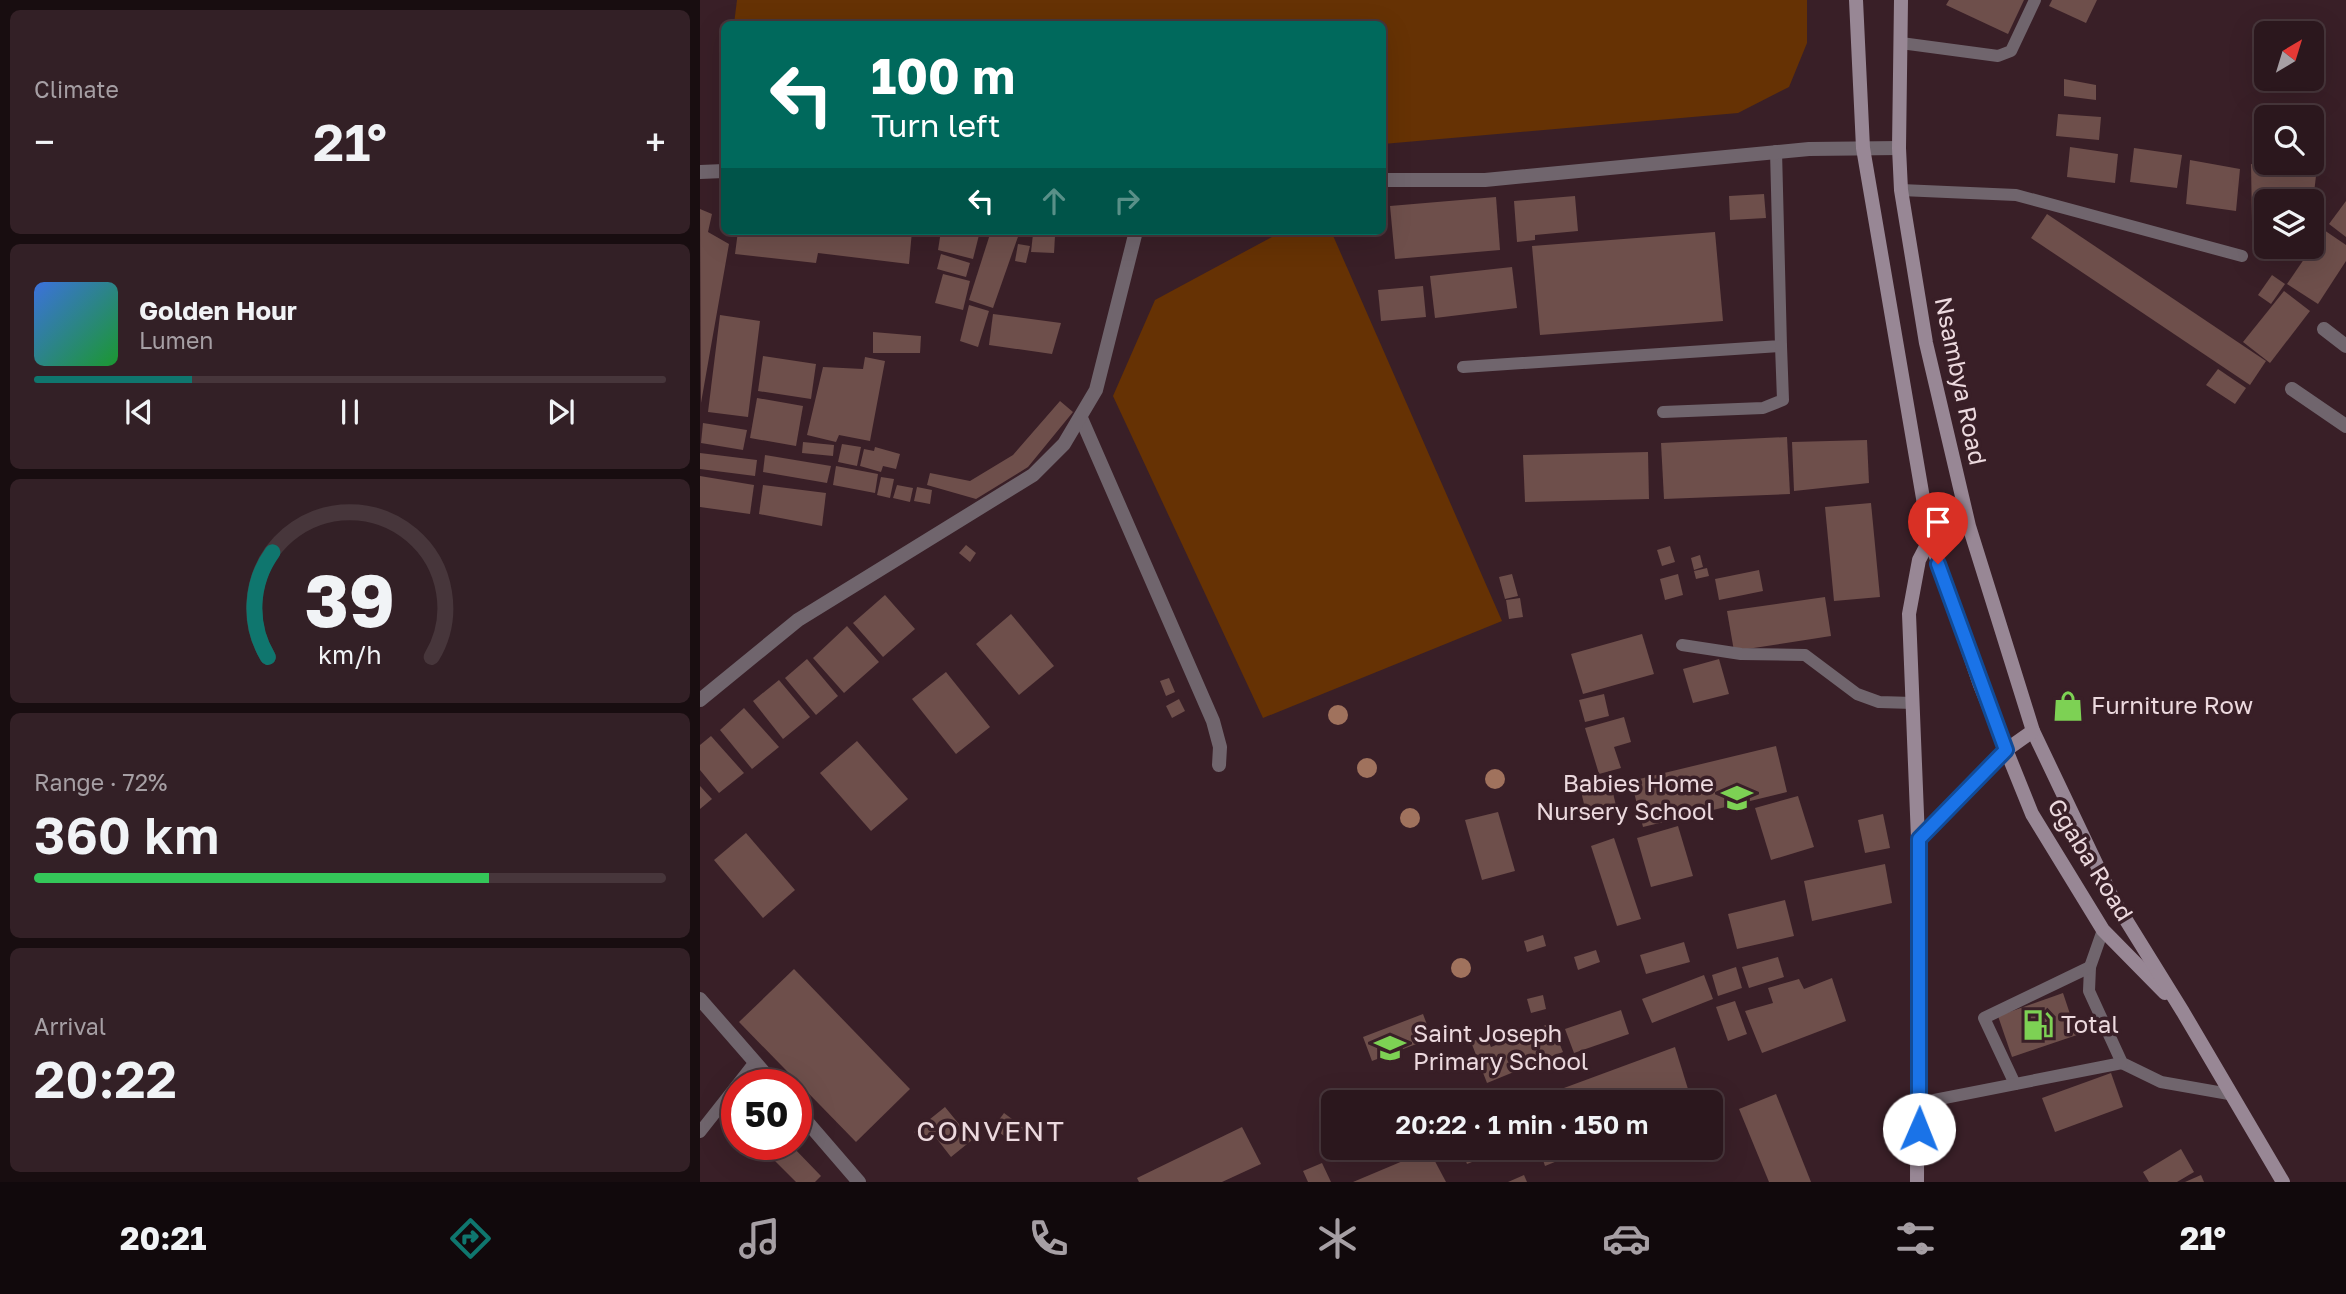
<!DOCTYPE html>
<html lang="en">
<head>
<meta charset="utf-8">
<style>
  :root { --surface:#2b171d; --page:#332026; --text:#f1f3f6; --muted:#a69fa4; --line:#47363b; --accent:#0f766e }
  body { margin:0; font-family:"Golos Text",sans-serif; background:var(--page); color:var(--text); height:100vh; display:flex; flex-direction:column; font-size:26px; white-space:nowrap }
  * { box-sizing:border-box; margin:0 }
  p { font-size:23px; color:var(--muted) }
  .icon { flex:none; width:38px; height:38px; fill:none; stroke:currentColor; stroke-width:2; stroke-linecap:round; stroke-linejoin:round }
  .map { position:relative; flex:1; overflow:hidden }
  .details { display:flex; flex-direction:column; gap:10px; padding:10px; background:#180d10; width:700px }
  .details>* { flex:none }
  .top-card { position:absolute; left:21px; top:21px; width:665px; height:214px; border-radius:10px; box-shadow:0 7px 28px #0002,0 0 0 2px var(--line); background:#00695c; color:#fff; overflow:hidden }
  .needle { width:46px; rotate:38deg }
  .buttons { position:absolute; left:1554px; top:21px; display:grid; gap:14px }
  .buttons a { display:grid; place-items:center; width:70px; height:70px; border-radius:10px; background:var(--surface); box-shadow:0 7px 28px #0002,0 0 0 2px var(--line); font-size:35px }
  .speed { position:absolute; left:21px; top:1069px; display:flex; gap:14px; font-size:35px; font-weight:700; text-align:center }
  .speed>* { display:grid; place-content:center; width:91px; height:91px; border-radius:50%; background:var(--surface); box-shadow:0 7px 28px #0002,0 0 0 2px var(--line); line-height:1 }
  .speed .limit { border:10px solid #d22; background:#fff; color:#111 }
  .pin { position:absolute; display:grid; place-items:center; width:60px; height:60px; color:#fff; margin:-72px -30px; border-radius:50% 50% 50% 0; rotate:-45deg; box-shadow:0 0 7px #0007 }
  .pin .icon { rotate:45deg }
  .me { position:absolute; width:77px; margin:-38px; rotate:1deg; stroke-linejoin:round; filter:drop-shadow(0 0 5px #0008) }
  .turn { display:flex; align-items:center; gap:24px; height:147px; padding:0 35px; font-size:32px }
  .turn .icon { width:91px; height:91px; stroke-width:2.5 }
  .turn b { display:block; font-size:49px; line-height:60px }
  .lanes { display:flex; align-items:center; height:66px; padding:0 35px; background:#0003; justify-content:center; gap:35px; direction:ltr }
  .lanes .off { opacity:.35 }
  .big { font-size:52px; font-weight:600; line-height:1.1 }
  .details .widget { flex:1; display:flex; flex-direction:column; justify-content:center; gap:10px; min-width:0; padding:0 24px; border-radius:10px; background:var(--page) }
  .details .dial { align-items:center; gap:0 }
  .dial svg { height:182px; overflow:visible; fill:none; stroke:var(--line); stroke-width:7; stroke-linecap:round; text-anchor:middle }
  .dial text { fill:var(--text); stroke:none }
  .song { display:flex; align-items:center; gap:21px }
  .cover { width:84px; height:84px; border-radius:10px; background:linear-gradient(135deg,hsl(220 70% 55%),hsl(130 70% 35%)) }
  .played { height:7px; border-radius:4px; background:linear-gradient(90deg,var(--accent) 25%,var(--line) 25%) }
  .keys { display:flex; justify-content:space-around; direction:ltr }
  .heat { display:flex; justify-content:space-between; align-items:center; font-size:38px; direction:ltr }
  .charge { height:10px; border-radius:5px; background:linear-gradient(90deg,#34c759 72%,var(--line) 0) }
  .trip { position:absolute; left:621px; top:1090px; width:402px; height:70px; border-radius:10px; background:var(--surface); box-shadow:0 7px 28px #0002,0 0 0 2px var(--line); font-weight:600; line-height:70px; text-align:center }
  .dock { display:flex; height:112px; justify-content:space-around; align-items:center; background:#11090c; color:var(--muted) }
  .dock .icon { width:49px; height:49px }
  .dock .on { color:var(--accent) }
  .dock b { font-size:32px; color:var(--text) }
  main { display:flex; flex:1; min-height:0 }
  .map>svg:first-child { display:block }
  .green { fill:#663204 }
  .building { fill:#6e4f4b }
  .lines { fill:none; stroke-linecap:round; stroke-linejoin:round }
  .lane { stroke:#70656d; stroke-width:12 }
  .street { stroke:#70656d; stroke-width:14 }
  .secondary { stroke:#988795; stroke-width:14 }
  .tree { fill:#a0725d }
  .route-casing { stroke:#114b97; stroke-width:18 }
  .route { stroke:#1a73e8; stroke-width:12 }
  .labels { text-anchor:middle; stroke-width:7; stroke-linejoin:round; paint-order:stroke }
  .street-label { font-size:24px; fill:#ecd9de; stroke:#391f27 }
  .poi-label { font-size:24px; fill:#ecd9de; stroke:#391f27; text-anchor:start }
  .quarter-label { font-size:28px; letter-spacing:2px; fill:#ecd9de; stroke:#391f27 }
</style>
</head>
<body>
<main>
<section class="details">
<div class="widget"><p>Climate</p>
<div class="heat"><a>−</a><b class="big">21°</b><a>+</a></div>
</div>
<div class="widget">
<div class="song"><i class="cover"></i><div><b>Golden Hour</b><p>Lumen</p></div></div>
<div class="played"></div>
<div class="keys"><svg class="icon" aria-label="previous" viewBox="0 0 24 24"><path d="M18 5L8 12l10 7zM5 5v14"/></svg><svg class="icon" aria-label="pause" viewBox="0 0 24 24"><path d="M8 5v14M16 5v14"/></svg><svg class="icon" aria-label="next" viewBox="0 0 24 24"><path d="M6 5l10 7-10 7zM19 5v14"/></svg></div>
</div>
<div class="widget dial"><svg viewBox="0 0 100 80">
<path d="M14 69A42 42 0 1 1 86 69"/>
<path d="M14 69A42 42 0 0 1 16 23" stroke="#0f766e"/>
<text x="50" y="56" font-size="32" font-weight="700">39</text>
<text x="50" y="72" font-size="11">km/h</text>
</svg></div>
<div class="widget"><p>Range · 72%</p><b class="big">360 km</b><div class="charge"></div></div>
<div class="widget"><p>Arrival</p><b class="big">20:22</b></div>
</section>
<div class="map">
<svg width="1646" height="1182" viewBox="0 0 1646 1182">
  <rect width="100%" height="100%" fill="#391f27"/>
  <g class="green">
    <path d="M37,0h1070v43l-18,44 -51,26 -355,31 -1,-120h-648z"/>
    <path d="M583,231h48l171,390 -239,97 -150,-322 42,-96z"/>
  </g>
  <g class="building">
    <path d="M1249,0h75l-16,34 -62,-29z"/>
    <path d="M1352,0h45l-11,23 -37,-17z"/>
    <path d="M1364,79l32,6v15l-32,-4z"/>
    <path d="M1358,114l43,3 -2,23 -43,-4z"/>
    <path d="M1370,147l48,7 -3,29 -48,-6z"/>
    <path d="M1434,148l48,7 -5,33 -47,-6z"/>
    <path d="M1490,160l50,9 -4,42 -50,-7z"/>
    <path d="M1551,164l65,12 -3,25h-47v24l-14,-3z"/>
    <path d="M1064,194l2,24 -36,2 -1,-24z"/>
    <path d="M875,196l3,35 -43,4v5l-18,2 -3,-41z"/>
    <path d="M796,197l4,53 -105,9 -5,-53z"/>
    <path d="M1646,201v36l-17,-13z"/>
    <path d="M0,209l12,5 -4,18 21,12 -28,159z"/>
    <path d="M1347,214l219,147 -16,24 -219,-147z"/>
    <path d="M1624,230l22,15v16l-28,43 -31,-20z"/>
    <path d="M38,231h174l-3,33 -91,-11 -2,10 -81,-9z"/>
    <path d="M241,231h39l-7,28 -35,-9z"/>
    <path d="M291,231h29l-27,77 -24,-8z"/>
    <path d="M1015,232l8,89 -183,14 -8,-89z"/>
    <path d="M333,234l22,2 -1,17 -23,-1z"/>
    <path d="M318,244l12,2 -4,17 -11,-2z"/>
    <path d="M241,254l29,9 -4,14 -29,-8z"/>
    <path d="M812,267l5,41 -82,10 -5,-42z"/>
    <path d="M243,274l27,7 -7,29 -28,-7z"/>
    <path d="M1572,275l13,9 -14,20 -13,-9z"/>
    <path d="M723,286l3,31 -45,4 -3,-31z"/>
    <path d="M1584,291l26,20 -40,52 -27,-21z"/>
    <path d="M269,305l20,6 -11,36 -18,-6z"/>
    <path d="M293,314l68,9 -9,31 -63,-9z"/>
    <path d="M20,315l40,6 -12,96 -40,-5z"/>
    <path d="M173,332l48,4 -1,17h-47z"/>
    <path d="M63,356l53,8 -5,35 -53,-8z"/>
    <path d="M165,357l20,4 -15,80 -31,-6 -3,7 -29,-7 16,-68 40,2z"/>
    <path d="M1518,369l28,19 -11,16 -29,-19z"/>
    <path d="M57,398l46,8 -7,40 -46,-8z"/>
    <path d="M360,401l13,11 -45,55 -52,32 -49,-14 3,-12 40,8 43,-26z"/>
    <path d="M3,423l44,7 -4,20 -42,-7z"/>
    <path d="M1087,437l3,57 -126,5 -3,-56z"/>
    <path d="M1167,440l2,43 -75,8 -2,-49z"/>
    <path d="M103,442l31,3 -1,11 -31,-3z"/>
    <path d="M142,444l19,3 -4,19 -19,-4z"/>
    <path d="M175,447l25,7 -4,15 -13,-3 -2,6 -21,-6 4,-17 10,2z"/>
    <path d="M948,452l1,47 -124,3 -2,-47z"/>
    <path d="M0,453l57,7 -2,16 -55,-7z"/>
    <path d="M65,455l66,11 -4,17 -64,-11z"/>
    <path d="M136,466l42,8 -3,19 -42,-8z"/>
    <path d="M0,476l54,9 -4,29 -50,-7z"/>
    <path d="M181,477l13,2 -4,19 -13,-3z"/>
    <path d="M63,485l63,8 -4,33 -63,-12z"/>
    <path d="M197,485l16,3 -3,14 -17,-4z"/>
    <path d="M217,487l15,3 -2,14 -16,-3z"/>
    <path d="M1171,503l9,94 -46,4 -9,-94z"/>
    <path d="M266,545l10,8 -6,9 -11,-9z"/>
    <path d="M970,546l5,16 -13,4 -5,-16z"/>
    <path d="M1000,555l3,12 -9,3 -3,-12z"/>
    <path d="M1007,568l2,8 -13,3 -2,-8z"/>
    <path d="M1059,570l4,21 -44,9 -4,-21z"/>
    <path d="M812,574l6,22 -13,3 -6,-22z"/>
    <path d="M978,574l5,21 -18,5 -5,-21z"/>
    <path d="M185,595l30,34 -32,28 -30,-34z"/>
    <path d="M1125,597l6,39 -97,15 -7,-40z"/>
    <path d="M820,598l3,19 -14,2 -3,-19z"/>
    <path d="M311,614l43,52 -35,29 -43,-51z"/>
    <path d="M147,626l32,36 -35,31 -31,-35z"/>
    <path d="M942,634l12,40 -71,20 -12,-40z"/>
    <path d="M107,659l31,37 -22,19 -31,-37z"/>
    <path d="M1019,659l10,35 -36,9 -10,-34z"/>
    <path d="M246,672l44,55 -34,27 -44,-55z"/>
    <path d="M469,678l6,14 -9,4 -6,-15z"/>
    <path d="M79,680l31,37 -27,22 -30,-38z"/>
    <path d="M904,694l5,22 -24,6 -6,-22z"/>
    <path d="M479,699l6,12 -13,7 -6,-12z"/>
    <path d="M44,708l35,39 -27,22 -32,-39z"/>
    <path d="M924,717l7,25 -17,5 7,21 -22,6 -14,-46z"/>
    <path d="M11,736l33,37 -25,20 -19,-23v-25z"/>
    <path d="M157,741l51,58 -37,32 -51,-58z"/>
    <path d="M1076,746l11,46 -144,35 -12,-46z"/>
    <path d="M910,780l7,30 -30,7 -7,-30z"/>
    <path d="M0,786l12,13 -12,10z"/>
    <path d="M1098,796l16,51 -43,13 -16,-52z"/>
    <path d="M798,812l17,59 -33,9 -17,-60z"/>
    <path d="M1183,814l7,34 -25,5 -7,-33z"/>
    <path d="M978,826l15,50 -42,11 -14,-49z"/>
    <path d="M46,833l49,57 -32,28 -49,-58z"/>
    <path d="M914,838l27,81 -24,7 -26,-80z"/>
    <path d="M1185,864l7,39 -80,18 -8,-40z"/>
    <path d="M1085,900l9,36 -57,13 -9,-35z"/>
    <path d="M843,935l3,11 -19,6 -3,-11z"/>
    <path d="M984,942l6,20 -44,12 -6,-19z"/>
    <path d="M896,950l4,12 -22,8 -4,-13z"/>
    <path d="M1078,957l6,20 -35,11 -7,-21z"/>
    <path d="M1036,967l6,21 -24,8 -6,-21z"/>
    <path d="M94,969l116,120 -54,53 -117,-120z"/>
    <path d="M1004,975l9,24 -61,24 -10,-24z"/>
    <path d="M1132,978l14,43 -84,32 -17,-42 28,-8 -5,-15 31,-9 5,10z"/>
    <path d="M1363,993l14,42 -65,22 -14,-41z"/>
    <path d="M843,995l3,14 -15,4 -4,-14z"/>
    <path d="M1035,1001l12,33 -19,7 -12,-34z"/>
    <path d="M921,1010l8,24 -55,19 -9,-24z"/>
    <path d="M723,1014l9,24 -60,23 -9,-24z"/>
    <path d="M851,1023l12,29 -76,31 -16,-41 15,-6 5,11z"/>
    <path d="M975,1047l17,55h-166z"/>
    <path d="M1411,1073l12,34 -68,25 -13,-34z"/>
    <path d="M1076,1094l35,88h-42l-30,-73z"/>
    <path d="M245,1107l27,33 -21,17 -18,-23 -10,9 -9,-11z"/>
    <path d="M304,1113l20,15 -10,15 -21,-15z"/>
    <path d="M542,1127l19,37 -39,18h-83l-2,-4z"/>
    <path d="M86,1144h4l31,32 -6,6h-19l-24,-24z"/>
    <path d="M761,1148h46l-40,16z"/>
    <path d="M839,1148h50l-44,18z"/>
    <path d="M1481,1149l13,23 -17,10h-28l-6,-10z"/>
    <path d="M729,1150l17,32h-93z"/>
    <path d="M622,1163l9,19h-23l-5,-11z"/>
    <path d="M824,1175l3,7h-19z"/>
    <path d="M1501,1175l3,7h-19z"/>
  </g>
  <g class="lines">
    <g class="lane">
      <path d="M1201,43l97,13 13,-5 24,-51"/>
      <path d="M1201,190l115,5 226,61"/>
      <path d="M763,367l318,-21 -5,-195"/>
      <path d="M963,412l100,-4 20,-8 -2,-54"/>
      <path d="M982,645l59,9 64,1 52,39 22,8 34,1"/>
      <path d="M1403,930l-13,37 -1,24 33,72 39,19 68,12"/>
      <path d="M1315,1084l-31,-66 106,-51"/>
      <path d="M37,1085l18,-23"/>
      <path d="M1219,1103l203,-40"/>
      <path d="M0,1132l37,-47"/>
    </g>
    <g class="street">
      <path d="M0,172l24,-1"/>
      <path d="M682,180h103l324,-31 90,-1"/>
      <path d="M1624,329l22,17"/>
      <path d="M1592,389l54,37"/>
      <path d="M381,418l132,303 7,26 -1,18"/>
      <path d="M0,700l98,-80 235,-145 31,-31 32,-54 40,-159"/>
      <path d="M0,999l75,86"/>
      <path d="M96,1109l63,73"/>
    </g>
    <g class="secondary">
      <path d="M1156,0l7,148 67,391 50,146 52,129 71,116 62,63"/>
      <path d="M1201,0l-2,148 2,42 25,153 43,183 64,205 80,168 70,113 100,170"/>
      <path d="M1218,839l88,-89 27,-19"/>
      <path d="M1217,1182l1,-343 -9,-225 10,-54 11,-21"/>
    </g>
  </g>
  <g class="tree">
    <circle cx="638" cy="715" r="10"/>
    <circle cx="667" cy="768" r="10"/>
    <circle cx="795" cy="779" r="10"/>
    <circle cx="710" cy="818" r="10"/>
    <circle cx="761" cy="968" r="10"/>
  </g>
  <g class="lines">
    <defs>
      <path id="route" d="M1219,1129v-290l87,-89 -68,-186"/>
    </defs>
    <use href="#route" class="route-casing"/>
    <use href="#route" class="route"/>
  </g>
  <defs>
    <symbol id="shop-bare" viewBox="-9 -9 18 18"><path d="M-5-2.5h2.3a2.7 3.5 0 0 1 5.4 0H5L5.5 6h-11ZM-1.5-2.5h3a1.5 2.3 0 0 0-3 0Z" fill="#7dd154" stroke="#391f27" stroke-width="2.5" paint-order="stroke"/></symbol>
    <symbol id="school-bare" viewBox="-9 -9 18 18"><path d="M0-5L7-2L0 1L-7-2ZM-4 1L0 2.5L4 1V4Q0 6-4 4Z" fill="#7dd154" stroke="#391f27" stroke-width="2.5" paint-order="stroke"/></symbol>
    <symbol id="fuel-bare" viewBox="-9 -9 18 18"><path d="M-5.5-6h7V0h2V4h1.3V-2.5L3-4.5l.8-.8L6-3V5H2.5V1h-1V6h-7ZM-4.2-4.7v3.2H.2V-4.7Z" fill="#7dd154" stroke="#391f27" stroke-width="2.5" paint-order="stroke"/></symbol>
  </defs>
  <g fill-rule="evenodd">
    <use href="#shop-bare" x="1346" y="684" width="44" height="44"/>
    <use href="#school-bare" x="1015" y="776" width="44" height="44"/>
    <use href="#fuel-bare" x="1316" y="1003" width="44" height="44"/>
    <use href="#school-bare" x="668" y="1026" width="44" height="44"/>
  </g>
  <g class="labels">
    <g class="street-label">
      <text transform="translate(1260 381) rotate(78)" y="8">Nsambya Road</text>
      <text transform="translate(1390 860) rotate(58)" y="8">Ggaba Road</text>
    </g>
    <g class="poi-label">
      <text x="1391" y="714">Furniture Row</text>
      <text x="1014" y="792" text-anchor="end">Babies Home<tspan x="1014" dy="28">Nursery School</tspan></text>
      <text x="1361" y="1033">Total</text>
      <text x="713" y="1042">Saint Joseph<tspan x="713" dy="28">Primary School</tspan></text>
    </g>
    <g class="quarter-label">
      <text x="291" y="1141">CONVENT</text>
    </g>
  </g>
</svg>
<div class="buttons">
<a><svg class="needle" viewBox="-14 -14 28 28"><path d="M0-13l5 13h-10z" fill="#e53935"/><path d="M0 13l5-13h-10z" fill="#a69fa4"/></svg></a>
<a><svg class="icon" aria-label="search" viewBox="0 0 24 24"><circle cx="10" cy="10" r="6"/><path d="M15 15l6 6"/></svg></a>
<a><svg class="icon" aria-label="layers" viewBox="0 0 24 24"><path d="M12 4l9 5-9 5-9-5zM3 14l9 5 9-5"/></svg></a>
</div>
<div class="speed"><div class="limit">50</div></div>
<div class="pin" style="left:1238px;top:564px;background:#d93025"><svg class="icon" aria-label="arrive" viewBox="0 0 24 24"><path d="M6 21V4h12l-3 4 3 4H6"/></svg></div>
<svg class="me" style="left:1219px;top:1129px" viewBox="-20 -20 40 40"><circle r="19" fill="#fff"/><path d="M0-13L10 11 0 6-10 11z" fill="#1a73e8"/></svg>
<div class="trip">20:22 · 1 min · 150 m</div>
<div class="top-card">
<div class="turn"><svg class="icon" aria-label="left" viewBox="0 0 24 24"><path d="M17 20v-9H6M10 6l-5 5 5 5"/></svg><div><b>100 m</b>Turn left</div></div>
<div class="lanes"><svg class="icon" aria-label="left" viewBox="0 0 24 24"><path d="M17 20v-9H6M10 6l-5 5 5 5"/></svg><svg class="icon off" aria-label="ahead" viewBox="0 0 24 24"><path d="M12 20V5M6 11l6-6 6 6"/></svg><svg class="icon off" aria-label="right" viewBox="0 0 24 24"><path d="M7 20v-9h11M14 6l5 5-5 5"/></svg></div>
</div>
</div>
</main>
<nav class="dock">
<b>20:21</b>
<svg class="icon on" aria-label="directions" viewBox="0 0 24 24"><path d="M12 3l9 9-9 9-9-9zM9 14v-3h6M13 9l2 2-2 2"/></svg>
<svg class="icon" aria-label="music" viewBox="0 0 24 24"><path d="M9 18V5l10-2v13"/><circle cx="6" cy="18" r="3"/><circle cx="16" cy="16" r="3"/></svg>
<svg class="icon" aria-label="phone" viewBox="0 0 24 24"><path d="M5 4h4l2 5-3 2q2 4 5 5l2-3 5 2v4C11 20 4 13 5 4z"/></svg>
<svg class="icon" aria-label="climate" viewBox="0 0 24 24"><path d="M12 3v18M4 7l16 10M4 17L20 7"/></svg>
<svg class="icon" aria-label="car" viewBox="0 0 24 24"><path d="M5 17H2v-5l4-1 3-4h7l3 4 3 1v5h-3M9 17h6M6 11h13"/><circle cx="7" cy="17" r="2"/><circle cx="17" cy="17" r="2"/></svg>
<svg class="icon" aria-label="filters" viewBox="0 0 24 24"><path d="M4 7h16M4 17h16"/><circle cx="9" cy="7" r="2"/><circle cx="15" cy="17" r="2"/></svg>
<b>21°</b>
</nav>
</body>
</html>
